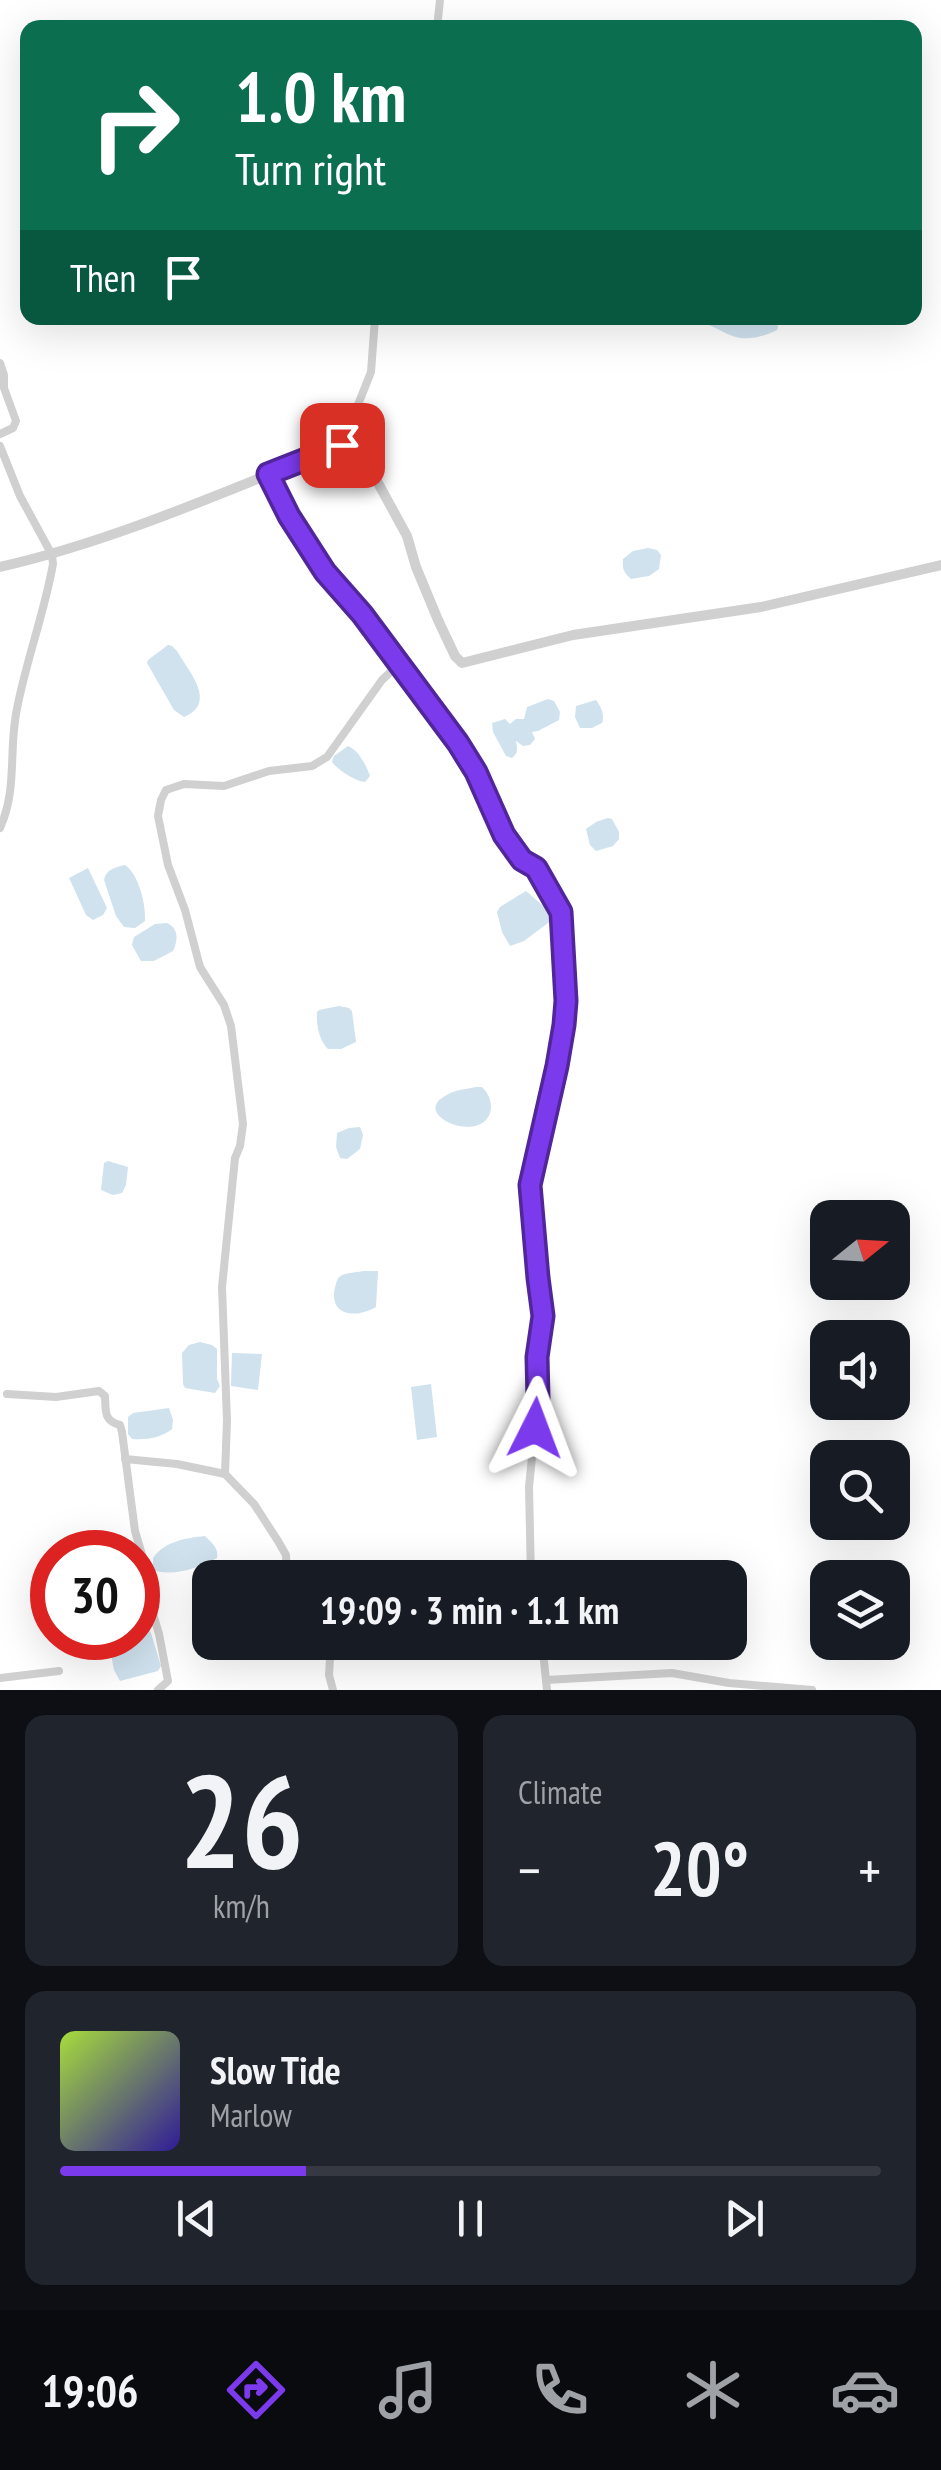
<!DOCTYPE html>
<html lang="en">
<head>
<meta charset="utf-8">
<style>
  :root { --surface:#171b24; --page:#20242c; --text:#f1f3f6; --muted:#9ea1a6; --line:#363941; --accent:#7c3aed }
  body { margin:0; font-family:"PT Sans Narrow",sans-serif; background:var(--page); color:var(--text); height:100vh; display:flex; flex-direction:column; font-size:38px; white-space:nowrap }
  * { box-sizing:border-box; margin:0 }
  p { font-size:32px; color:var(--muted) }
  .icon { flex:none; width:55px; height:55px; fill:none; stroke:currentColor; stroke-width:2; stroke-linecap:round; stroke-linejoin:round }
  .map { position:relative; height:1690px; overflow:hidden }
  .drawer { display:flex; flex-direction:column; gap:25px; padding:25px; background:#0d0f14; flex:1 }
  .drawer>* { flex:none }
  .guide { position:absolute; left:20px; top:20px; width:902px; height:305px; border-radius:20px; box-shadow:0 10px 40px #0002; background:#0b6e4f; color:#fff; overflow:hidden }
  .needle { width:65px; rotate:72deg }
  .buttons { position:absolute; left:810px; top:1200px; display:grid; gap:20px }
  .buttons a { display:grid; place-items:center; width:100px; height:100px; border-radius:20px; background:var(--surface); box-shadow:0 10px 40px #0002; font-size:50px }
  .speed { position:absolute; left:30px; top:1530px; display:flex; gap:20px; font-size:50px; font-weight:700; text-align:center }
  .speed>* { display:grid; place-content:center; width:130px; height:130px; border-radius:50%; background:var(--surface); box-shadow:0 10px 40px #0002; line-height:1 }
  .speed .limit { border:15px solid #d22; background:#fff; color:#111 }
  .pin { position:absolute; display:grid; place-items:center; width:85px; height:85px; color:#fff; margin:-42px; border-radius:20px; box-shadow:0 5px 15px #0006 }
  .me { position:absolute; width:110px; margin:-55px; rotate:3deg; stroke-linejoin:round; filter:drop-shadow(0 0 8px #0008) }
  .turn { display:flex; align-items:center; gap:35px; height:210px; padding:0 50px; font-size:45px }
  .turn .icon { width:130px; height:130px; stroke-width:2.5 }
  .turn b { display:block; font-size:70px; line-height:85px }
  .then { display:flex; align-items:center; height:95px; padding:0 50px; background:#0003; gap:20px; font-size:38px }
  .big { font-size:75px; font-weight:700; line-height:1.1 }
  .drawer .tile { flex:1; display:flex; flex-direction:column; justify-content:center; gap:15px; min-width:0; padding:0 35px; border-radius:20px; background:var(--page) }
  .drawer .dial { align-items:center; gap:0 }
  .dial b { font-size:130px; line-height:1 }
  .song { display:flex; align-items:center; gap:30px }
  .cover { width:120px; height:120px; border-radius:15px; background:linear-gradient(135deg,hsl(80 70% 55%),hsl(250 70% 35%)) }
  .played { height:10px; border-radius:5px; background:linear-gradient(90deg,var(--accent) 30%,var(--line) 30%) }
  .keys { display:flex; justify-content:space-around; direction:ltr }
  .heat { display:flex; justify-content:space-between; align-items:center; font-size:55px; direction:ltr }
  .drawer .tiles { flex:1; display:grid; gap:25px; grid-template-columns:1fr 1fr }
  .tile:last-child { grid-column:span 2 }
  .trip { position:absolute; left:192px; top:1560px; width:555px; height:100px; border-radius:20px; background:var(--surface); box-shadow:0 10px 40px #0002; font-weight:700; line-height:100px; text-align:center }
  .tabs { display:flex; height:160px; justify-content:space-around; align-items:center; background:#090b0e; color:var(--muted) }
  .tabs .icon { width:70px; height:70px }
  .tabs .active { color:var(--accent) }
  .tabs b { font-size:45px; color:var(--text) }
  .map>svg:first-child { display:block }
  .water { fill:#cfe2ee }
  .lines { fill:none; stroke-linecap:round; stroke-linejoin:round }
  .minor { stroke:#d0d0d0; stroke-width:8 }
  .tertiary { stroke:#d0d0d0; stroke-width:10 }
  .route-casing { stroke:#51269a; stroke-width:25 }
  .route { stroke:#7c3aed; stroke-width:18 }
</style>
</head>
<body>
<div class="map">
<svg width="941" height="1690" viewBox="0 0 941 1690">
  <rect width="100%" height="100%" fill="#fff"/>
  <g class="water">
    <path d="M664,318h111l3,9 -1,3c-14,7 -32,12 -47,5 -10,-4 -19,-11 -30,-12 -11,-1 -22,2 -33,1z"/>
    <path d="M648,548l9,2 4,5 -2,14 -10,7 -18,3c-7,-6 -9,-10 -8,-20l10,-8z"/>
    <path d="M168,645l4,1 5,5c12,21 41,52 7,66l-10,-7 -27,-47 1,-3z"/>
    <path d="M548,699l6,2 6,11 -1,8 -21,11 -6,1 3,7 -5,6 -7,1 -7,-5c1,8 3,11 -4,17l-6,-2 -13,-24 -1,-9 13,-4 5,5 6,-5h8l3,-12z"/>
    <path d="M596,700c5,6 9,16 6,23l-10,5h-12l-5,-11 1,-11z"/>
    <path d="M348,746c11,5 18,19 22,30l-5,6c-10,-1 -26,-11 -33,-20l2,-6z"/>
    <path d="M608,818l4,1 7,13v7l-6,7 -17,5 -6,-6 -4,-16 10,-7z"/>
    <path d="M125,865c14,10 21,39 20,56l-10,7 -11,-1 -8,-11 -12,-36c2,-11 12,-13 21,-15z"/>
    <path d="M88,868l19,40 -4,7 -10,5 -7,-5 -16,-35 -1,-2z"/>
    <path d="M526,891l21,18 5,11 -28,21 -14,5 -8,-14 -5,-20 3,-5z"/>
    <path d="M167,923c12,6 11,17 6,28l-19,10h-13l-9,-16 2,-8 21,-13z"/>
    <path d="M339,1006l10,2 3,3 4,31 -15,7h-13c-9,-8 -12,-25 -11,-37l2,-2z"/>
    <path d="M476,1087h6c6,6 9,12 9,21 -4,39 -82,8 -46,-12 9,-6 21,-7 31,-9z"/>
    <path d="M360,1127l3,8 -3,14 -13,10 -7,-1 -4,-11 1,-14 12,-5z"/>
    <path d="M108,1161l20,6 -2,18 -4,8 -9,2 -12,-5 3,-27z"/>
    <path d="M363,1271h15l-2,36c-17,10 -43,11 -42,-14 1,-5 2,-12 5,-16 6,-5 16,-4 24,-6z"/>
    <path d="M200,1342l12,3 5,4v30l3,7 -5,7 -30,-5 -2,-4 -1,-31 7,-8z"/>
    <path d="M232,1353l30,1 -4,36 -27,-4z"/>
    <path d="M431,1384l6,53 -20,3 -6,-53z"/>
    <path d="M169,1408l4,12 -1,9c-11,9 -26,11 -40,10l-4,-5v-17l5,-4z"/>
    <path d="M205,1536c7,7 14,12 12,22 -18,10 -44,19 -64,12v-12c12,-17 33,-20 52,-22z"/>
    <path d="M147,1627l4,6 10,33 -3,5 -38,10 -6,-11 -6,-32h30v-9z"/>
  </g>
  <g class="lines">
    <g class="minor">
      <path d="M437,28l3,-28"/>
      <path d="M0,363l4,12v13l12,33 -3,7 -13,6"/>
      <path d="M342,445l29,-73 4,-54"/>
      <path d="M0,446l20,50 32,59 1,9c-9,51 -28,99 -37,150 -7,39 1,77 -16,114"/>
      <path d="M268,474l21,42 36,56 37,42 95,129 19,29 28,63 16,23 17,10 24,44 5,89 -2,24 -7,41 -27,119 8,93 5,38 -6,41 1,41 -9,89 2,91"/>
      <path d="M7,1394l49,3 43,-6 6,5c1,14 -2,25 15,29l2,7 13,99 13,44 2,29 9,30 9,47 -10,9"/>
      <path d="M125,1459l52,5 48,10 29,30 24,37 8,14 1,23"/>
      <path d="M225,1474l2,-53 -5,-134 13,-129 5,-12 3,-22 -12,-98 -7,-21 -24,-38 -15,-57 -17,-45 -10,-49 3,-16 5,-10 18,-6 40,2 45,-15 43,-5 15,-9 55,-77 16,-15"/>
      <path d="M331,1642l-2,33 4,15"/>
      <path d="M542,1642l5,48"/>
      <path d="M0,1678l59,-7"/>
      <path d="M546,1680l126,-7 57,10 83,7"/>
    </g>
    <path class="tertiary" d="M0,567c118,-27 230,-78 342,-122l14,5 10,11 41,75 9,31 22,53 17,36 7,7 111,-28 188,-28 180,-42"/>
  </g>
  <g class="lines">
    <defs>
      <path id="route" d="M342,445l-74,29 21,42 36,56 37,42 96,129 18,29 28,63 18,25 14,8 25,44 5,89 -2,24 -7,41 -27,119 8,93 5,38 -6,41 1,41 -3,30"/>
    </defs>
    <use href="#route" class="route-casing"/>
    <use href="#route" class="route"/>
  </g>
</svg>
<div class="buttons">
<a><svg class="needle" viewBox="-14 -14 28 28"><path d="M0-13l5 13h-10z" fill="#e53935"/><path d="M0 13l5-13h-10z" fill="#9ea1a6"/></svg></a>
<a><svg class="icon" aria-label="sound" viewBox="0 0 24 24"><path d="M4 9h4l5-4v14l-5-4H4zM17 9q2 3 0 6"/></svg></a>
<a><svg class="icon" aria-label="search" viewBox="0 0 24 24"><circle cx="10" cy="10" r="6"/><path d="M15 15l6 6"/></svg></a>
<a><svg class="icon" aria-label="layers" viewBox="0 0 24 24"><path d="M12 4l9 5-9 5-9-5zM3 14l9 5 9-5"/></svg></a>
</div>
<div class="speed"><div class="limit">30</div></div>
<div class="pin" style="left:342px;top:445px;background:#d93025"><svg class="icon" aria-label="arrive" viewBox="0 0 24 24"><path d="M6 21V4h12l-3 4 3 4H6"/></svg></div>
<svg class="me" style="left:535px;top:1428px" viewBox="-20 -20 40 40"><path d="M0-17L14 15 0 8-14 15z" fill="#7c3aed" stroke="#fff" stroke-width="4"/></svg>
<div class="trip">19:09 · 3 min · 1.1 km</div>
<div class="guide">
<div class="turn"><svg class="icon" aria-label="right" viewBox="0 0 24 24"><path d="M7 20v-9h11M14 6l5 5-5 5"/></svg><div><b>1.0 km</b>Turn right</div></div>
<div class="then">Then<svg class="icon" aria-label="arrive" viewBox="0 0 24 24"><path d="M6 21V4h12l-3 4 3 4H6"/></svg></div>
</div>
</div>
<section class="drawer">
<div class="tiles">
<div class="tile dial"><b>26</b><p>km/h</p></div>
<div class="tile"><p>Climate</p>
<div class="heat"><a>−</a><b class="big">20°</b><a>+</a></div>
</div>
<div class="tile">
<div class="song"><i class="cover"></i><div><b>Slow Tide</b><p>Marlow</p></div></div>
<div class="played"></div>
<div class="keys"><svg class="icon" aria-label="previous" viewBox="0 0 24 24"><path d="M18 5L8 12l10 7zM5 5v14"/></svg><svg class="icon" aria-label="pause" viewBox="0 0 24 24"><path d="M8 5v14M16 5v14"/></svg><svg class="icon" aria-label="next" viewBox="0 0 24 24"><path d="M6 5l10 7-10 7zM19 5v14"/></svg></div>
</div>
</div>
</section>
<nav class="tabs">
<b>19:06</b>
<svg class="icon active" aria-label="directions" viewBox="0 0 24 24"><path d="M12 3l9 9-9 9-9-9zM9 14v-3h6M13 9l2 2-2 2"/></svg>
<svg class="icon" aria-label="music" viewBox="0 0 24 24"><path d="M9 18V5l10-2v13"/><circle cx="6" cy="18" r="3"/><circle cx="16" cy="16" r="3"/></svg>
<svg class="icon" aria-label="phone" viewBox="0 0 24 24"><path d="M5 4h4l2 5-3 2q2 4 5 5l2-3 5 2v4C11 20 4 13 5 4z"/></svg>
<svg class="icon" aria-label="climate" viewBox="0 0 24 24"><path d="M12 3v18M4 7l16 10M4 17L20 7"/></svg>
<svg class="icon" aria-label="car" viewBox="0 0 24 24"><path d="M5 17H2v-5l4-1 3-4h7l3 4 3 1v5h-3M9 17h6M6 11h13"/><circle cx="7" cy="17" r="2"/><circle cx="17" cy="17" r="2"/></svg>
</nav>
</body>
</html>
